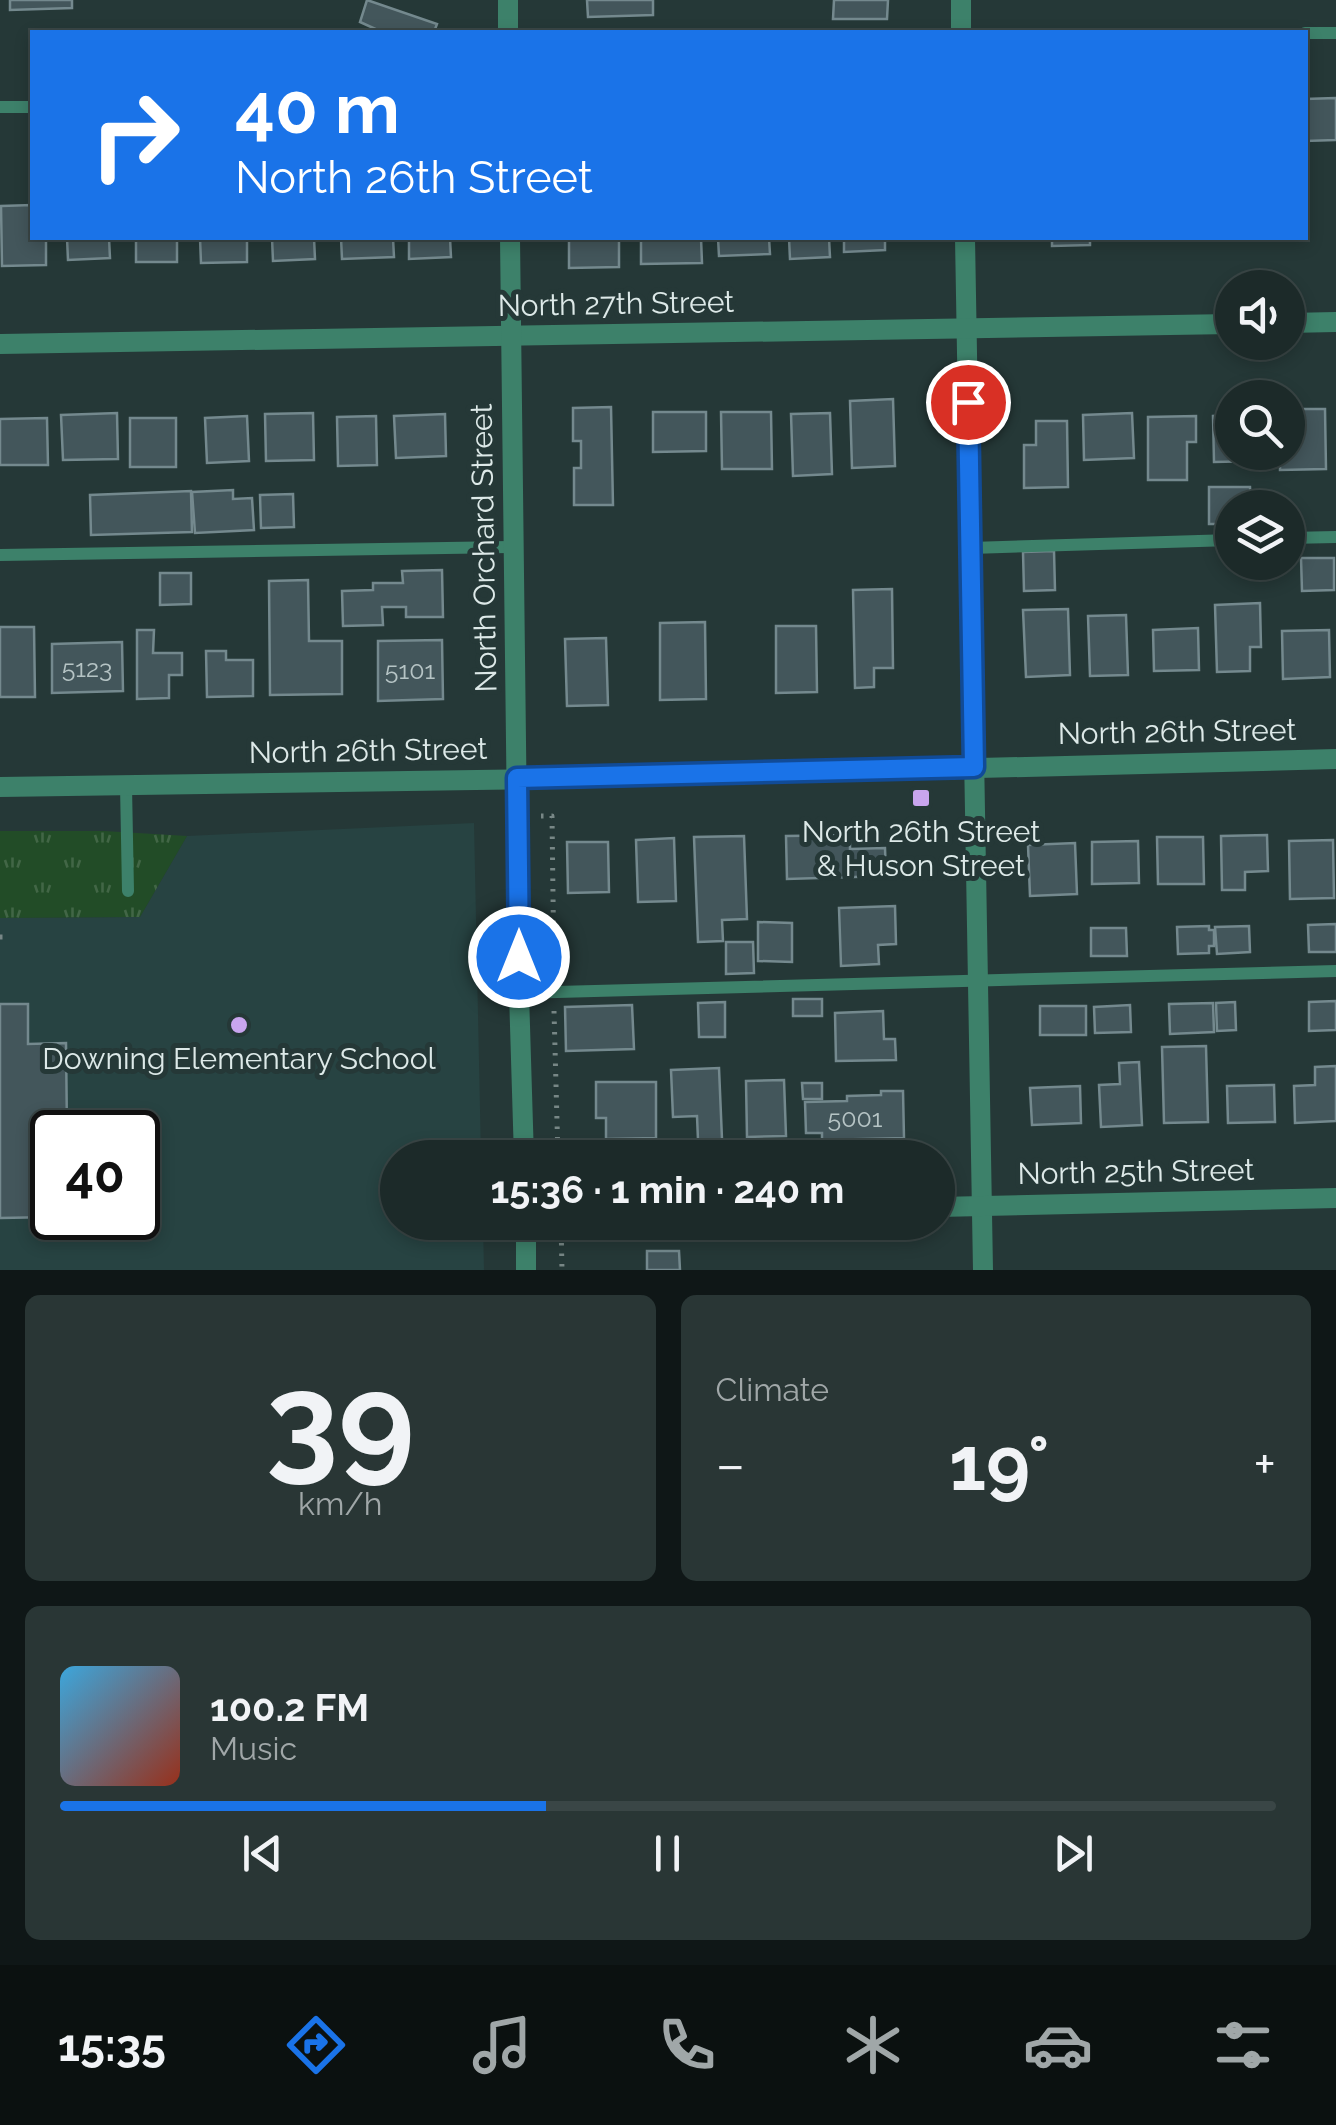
<!DOCTYPE html>
<html lang="en">
<head>
<meta charset="utf-8">
<style>
  :root { --surface:#1c2a29; --page:#293635; --text:#f1f3f6; --muted:#a0a7a8; --line:#3a4646; --accent:#1a73e8 }
  body { margin:0; font-family:Raleway,sans-serif; background:var(--page); color:var(--text); height:100vh; display:flex; flex-direction:column; font-size:38px; white-space:nowrap }
  * { box-sizing:border-box; margin:0 }
  p { font-size:32px; color:var(--muted) }
  .icon { flex:none; width:55px; height:55px; fill:none; stroke:currentColor; stroke-width:2; stroke-linecap:round; stroke-linejoin:round }
  .map { position:relative; height:1270px; overflow:hidden }
  .panel { display:flex; flex-direction:column; gap:25px; padding:25px; background:#0f1717; flex:1 }
  .panel>* { flex:none }
  .guide { position:absolute; left:30px; top:30px; width:1278px; height:210px; border-radius:0px; box-shadow:0 5px 15px #0003,0 0 0 2px var(--line); background:#1a73e8; color:#fff; overflow:hidden }
  .fabs { position:absolute; left:1215px; top:270px; display:grid; gap:20px }
  .fabs a { display:grid; place-items:center; width:90px; height:90px; border-radius:50%; background:var(--surface); box-shadow:0 5px 15px #0003,0 0 0 2px var(--line); font-size:50px }
  .speed { position:absolute; left:30px; top:1110px; display:flex; gap:20px; font-size:50px; font-weight:700; text-align:center }
  .speed>* { display:grid; place-content:center; width:130px; height:130px; border-radius:50%; background:var(--surface); box-shadow:0 5px 15px #0003,0 0 0 2px var(--line); line-height:1 }
  .speed .limit { border:5px solid #111; border-radius:15px; background:#fff; color:#111 }
  .pin { position:absolute; display:grid; place-items:center; width:85px; height:85px; color:#fff; margin:-42px; border:5px solid #fff; border-radius:50%; box-shadow:0 2px 10px #0007 }
  .me { position:absolute; width:110px; margin:-55px; rotate:0deg; stroke-linejoin:round; filter:drop-shadow(0 0 8px #0008) }
  .turn { display:flex; align-items:center; gap:35px; height:210px; padding:0 40px; font-size:45px }
  .turn .icon { width:130px; height:130px; stroke-width:2.5 }
  .turn b { display:block; font-size:70px; line-height:85px }
  .big { font-size:75px; font-weight:700; line-height:1.1 }
  .panel .tile { flex:1; display:flex; flex-direction:column; justify-content:center; gap:15px; min-width:0; padding:0 35px; border-radius:15px; background:var(--page) }
  .panel .dial { align-items:center; gap:0 }
  .dial b { font-size:130px; line-height:1 }
  .song { display:flex; align-items:center; gap:30px }
  .cover { width:120px; height:120px; border-radius:15px; background:linear-gradient(135deg,hsl(200 70% 55%),hsl(10 70% 35%)) }
  .played { height:10px; border-radius:5px; background:linear-gradient(90deg,var(--accent) 40%,var(--line) 40%) }
  .keys { display:flex; justify-content:space-around; direction:ltr }
  .heat { display:flex; justify-content:space-between; align-items:center; font-size:55px; direction:ltr }
  .panel .tiles { flex:1; display:grid; gap:25px; grid-template-columns:1fr 1fr }
  .tile:last-child { grid-column:span 2 }
  .trip { position:absolute; left:380px; top:1140px; width:575px; height:100px; border-radius:50px; background:var(--surface); box-shadow:0 5px 15px #0003,0 0 0 2px var(--line); font-weight:700; line-height:100px; text-align:center }
  .tabs { display:flex; height:160px; justify-content:space-around; align-items:center; background:#0b1110; color:var(--muted) }
  .tabs .icon { width:70px; height:70px }
  .tabs .on { color:var(--accent) }
  .tabs b { font-size:45px; color:var(--text) }
  .map>svg:first-child { display:block }
  .built { fill:#274342; fill-rule:evenodd }
  .park { fill:url(#park-tufts) }
  .building { fill:#43565b; stroke:#74898e; stroke-width:2.5 }
  .lines { fill:none; stroke-linecap:round; stroke-linejoin:round }
  .path { stroke:#788786; stroke-width:5; stroke-dasharray:2.5 8; stroke-linecap:butt }
  .service { stroke:#3d816a; stroke-width:12 }
  .minor { stroke:#3d816a; stroke-width:20 }
  .tertiary { stroke:#3d816a; stroke-width:20 }
  .route-casing { stroke:#114b97; stroke-width:25 }
  .route { stroke:#1a73e8; stroke-width:18 }
  .poi-dot { fill:#c9a5ee; stroke:#253837; stroke-width:4 }
  .labels { text-anchor:middle; stroke-width:10; stroke-linejoin:round; paint-order:stroke }
  .number-label { font-size:25px; fill:#b6c4c5 }
  .street-label { font-size:30px; fill:#dde9e8; stroke:#253837 }
  .poi-label { font-size:30px; fill:#dde9e8; stroke:#253837 }
</style>
</head>
<body>
<div class="map">
<svg width="1336" height="1270" viewBox="0 0 1336 1270">
  <defs>
    <pattern id="park-tufts" width="24" height="20" patternUnits="userSpaceOnUse" patternTransform="scale(2.5)"><rect width="24" height="20" fill="#224c27"/><path d="M3 7l-1-3M5 7V3M7 7l1-3M15 17l-1-3M17 17v-4M19 17l1-3" fill="none" stroke="#426646"/></pattern>
  </defs>
  <rect width="100%" height="100%" fill="#253837"/>
  <path class="built" d="M474,823l7,334 -83,1v64l85,1 1,47h-484v-352l140,-1 47,-81zM52,1132h86v86h-86z"/>
  <path class="park" d="M0,831h104l83,5 -47,81 -140,1z"/>
  <g class="building">
    <path d="M10,0h62v8l-62,2z"/>
    <path d="M367,0l70,24 -3,8h-52l-22,-10z"/>
    <path d="M587,0h66v15l-65,2z"/>
    <path d="M834,0h54l-1,19h-54z"/>
    <path d="M1336,98v42l-31,1v-42z"/>
    <path d="M32,205v33h14v27l-44,1 -1,-60z"/>
    <path d="M67,238h42l1,20 -42,2z"/>
    <rect x="136" y="238" width="41" height="24"/>
    <path d="M200,238h47v24l-46,1z"/>
    <path d="M272,238h42l1,21 -42,2z"/>
    <path d="M341,238h52l1,19 -52,2z"/>
    <path d="M409,238h41l1,19 -42,2z"/>
    <path d="M569,238h50v29l-50,1z"/>
    <path d="M641,238h60l1,25 -61,1z"/>
    <path d="M718,238h51l1,16 -51,2z"/>
    <path d="M789,238h40l1,19 -40,2z"/>
    <path d="M844,238h41v12l-41,2z"/>
    <path d="M1052,238h38v7l-38,1z"/>
    <path d="M893,399l2,67 -43,2 -2,-67z"/>
    <path d="M611,407l2,98h-39v-37h7v-27h-8v-33z"/>
    <path d="M1288,409h37l1,60 -46,1v-18h8z"/>
    <path d="M653,412h53v39l-53,1z"/>
    <path d="M721,412h50l1,57h-50z"/>
    <path d="M117,413l1,46 -55,1 -2,-45z"/>
    <path d="M313,413l1,47 -48,1 -1,-47z"/>
    <path d="M830,413l2,61 -39,2 -2,-62z"/>
    <path d="M1132,413l2,45 -50,2 -1,-45z"/>
    <path d="M445,414l1,42 -50,2 -2,-42z"/>
    <path d="M1232,415v37h29v9l-47,1 -1,-46z"/>
    <path d="M247,416l2,45 -42,2 -2,-45z"/>
    <path d="M376,416l1,49 -39,1 -1,-49z"/>
    <path d="M1196,416v26h-9v38h-39v-63z"/>
    <path d="M47,418l1,47h-48v-46z"/>
    <rect x="130" y="418" width="46" height="49"/>
    <path d="M1036,421h31l1,66 -44,1v-43h12z"/>
    <path d="M1209,487h41l1,21h-19v16h-23z"/>
    <path d="M233,490v9l19,-1 2,32 -59,3 -3,-41z"/>
    <path d="M191,491l1,41 -101,3 -1,-40z"/>
    <path d="M293,494l1,33 -33,1 -1,-33z"/>
    <path d="M1054,551l1,39 -31,1 -1,-39z"/>
    <path d="M1301,558h33v32l-32,1z"/>
    <path d="M442,570l1,47h-37v-10h-24l1,18 -40,1 -1,-35 31,-1v-7h30l-1,-12z"/>
    <path d="M160,573h31v31l-31,1z"/>
    <path d="M308,580l1,61h33v53l-72,1 -1,-114z"/>
    <path d="M892,589l1,79h-19v19l-19,1 -2,-98z"/>
    <path d="M1260,603l1,44h-11v24l-33,1 -2,-67z"/>
    <path d="M1068,609l2,66 -44,2 -3,-67z"/>
    <path d="M1126,615l2,60 -38,1 -2,-60z"/>
    <path d="M705,622l1,77 -46,1v-77z"/>
    <path d="M776,626h40l1,66 -41,1z"/>
    <path d="M0,627h34l1,70h-35z"/>
    <path d="M1198,628l1,42 -45,1 -1,-41z"/>
    <path d="M137,630h17l-1,23h29v22h-13v23l-32,1z"/>
    <path d="M1329,630l1,47 -47,2 -1,-48z"/>
    <path d="M606,638l2,67 -41,1 -2,-67z"/>
    <path d="M442,640l1,59 -65,2v-60z"/>
    <path d="M122,642l1,49 -71,2v-49z"/>
    <path d="M206,651h20v9h27v36l-46,1z"/>
    <path d="M850,835v14l35,-1 1,28 -99,3 -1,-43z"/>
    <path d="M1267,835l1,36 -23,1v18h-23l-1,-54z"/>
    <path d="M744,836l3,83 -25,1 1,21 -25,1 -4,-105z"/>
    <path d="M1157,837h46l1,47h-46z"/>
    <path d="M674,838l2,63 -38,1 -2,-62z"/>
    <path d="M1333,840l1,58 -44,1 -1,-58z"/>
    <path d="M1138,841l1,42 -47,1v-42z"/>
    <path d="M567,842h41l1,50 -41,1z"/>
    <path d="M1075,843l2,51 -47,2 -2,-51z"/>
    <path d="M895,906l1,38 -18,1 1,19 -38,2 -2,-58z"/>
    <path d="M758,922l34,1v39l-34,-1z"/>
    <path d="M1336,924v28h-27l-1,-27z"/>
    <path d="M1209,926v4h5v16h-5v7l-31,1 -1,-27z"/>
    <path d="M1249,926l1,26 -33,2 -2,-27z"/>
    <path d="M1091,928h35l1,28h-36z"/>
    <path d="M726,942h27l1,31 -28,1z"/>
    <rect x="793" y="999" width="29" height="17"/>
    <path d="M1336,1001v29l-27,1v-29z"/>
    <path d="M725,1002v35h-26l-1,-34z"/>
    <path d="M1235,1002l1,28 -19,1 -1,-28z"/>
    <path d="M1213,1003l1,29 -44,2 -1,-30z"/>
    <path d="M0,1004h28v40l38,-1 1,89h-15v85l-52,1z"/>
    <path d="M632,1005l2,44 -68,2 -1,-44z"/>
    <path d="M1130,1005l1,27 -36,1 -1,-26z"/>
    <rect x="1040" y="1006" width="46" height="29"/>
    <path d="M883,1011l1,28h11l1,21 -60,1 -1,-48z"/>
    <path d="M1206,1046l2,76 -44,1 -2,-76z"/>
    <path d="M1139,1062l3,63 -41,2 -2,-42 21,-1 -1,-21z"/>
    <path d="M1336,1066v55l-41,2 -1,-37 21,-1v-18z"/>
    <path d="M719,1068l3,71 -24,1 -1,-24 -24,1 -2,-47z"/>
    <path d="M784,1080l2,56 -39,1 -1,-56z"/>
    <path d="M596,1082h60v56l-50,1v-21h-10z"/>
    <path d="M802,1083h20v16h-19z"/>
    <path d="M1274,1085l1,37 -47,1 -1,-37z"/>
    <path d="M1080,1086l1,37 -49,2 -2,-37z"/>
    <path d="M881,1091h22l1,47 -82,2v-7h-16l-1,-31 42,-1v-5l34,-1z"/>
    <path d="M647,1251h32l1,19h-33z"/>
  </g>
  <g class="lines">
    <g class="path">
      <path d="M541,816h11l2,159"/>
      <path d="M0,937h8"/>
      <path d="M554,1011l4,147"/>
      <path d="M561,1222l1,48"/>
    </g>
    <g class="service">
      <path d="M1305,33h31"/>
      <path d="M0,107h32"/>
      <path d="M1288,538l48,-1"/>
      <path d="M971,548l261,-8"/>
      <path d="M0,555l514,-8"/>
      <path d="M126,786l2,105"/>
      <path d="M519,993l817,-22"/>
    </g>
    <g class="minor">
      <path d="M961,0v32"/>
      <path d="M965,238l18,1032"/>
      <path d="M1288,323l48,-1"/>
      <path d="M0,344l1232,-20"/>
      <path d="M938,1207l398,-9"/>
    </g>
    <g class="tertiary">
      <path d="M508,0v32"/>
      <path d="M510,238l9,755 5,165"/>
      <path d="M0,787l550,-8 786,-20"/>
      <path d="M526,1222v48"/>
    </g>
  </g>
  <g class="lines">
    <defs>
      <path id="route" d="M519,957l-2,-179 457,-11 -6,-365"/>
    </defs>
    <use href="#route" class="route-casing"/>
    <use href="#route" class="route"/>
  </g>
  <g class="poi-dot">
    <rect x="911" y="788" width="20" height="20" rx="5"/>
    <circle cx="239" cy="1025" r="10"/>
  </g>
  <g class="labels">
    <g class="number-label">
      <text x="87" y="677">5123</text>
      <text x="410" y="679">5101</text>
      <text x="855" y="1127">5001</text>
    </g>
    <g class="street-label">
      <text transform="translate(616 304) rotate(-1)" y="10">North 27th Street</text>
      <text transform="translate(484 548) rotate(-91)" y="10">North Orchard Street</text>
      <text transform="translate(1177 732) rotate(-1)" y="10">North 26th Street</text>
      <text transform="translate(368 751) rotate(-1)" y="10">North 26th Street</text>
      <text transform="translate(1136 1172) rotate(-1)" y="10">North 25th Street</text>
    </g>
    <g class="poi-label">
      <text x="921" y="842">North 26th Street<tspan x="921" dy="34">&amp; Huson Street</tspan></text>
      <text x="239" y="1069">Downing Elementary School</text>
    </g>
  </g>
</svg>
<div class="fabs">
<a><svg class="icon" aria-label="sound" viewBox="0 0 24 24"><path d="M4 9h4l5-4v14l-5-4H4zM17 9q2 3 0 6"/></svg></a>
<a><svg class="icon" aria-label="search" viewBox="0 0 24 24"><circle cx="10" cy="10" r="6"/><path d="M15 15l6 6"/></svg></a>
<a><svg class="icon" aria-label="layers" viewBox="0 0 24 24"><path d="M12 4l9 5-9 5-9-5zM3 14l9 5 9-5"/></svg></a>
</div>
<div class="speed"><div class="limit">40</div></div>
<div class="pin" style="left:968px;top:402px;background:#d93025"><svg class="icon" aria-label="arrive" viewBox="0 0 24 24"><path d="M6 21V4h12l-3 4 3 4H6"/></svg></div>
<svg class="me" style="left:519px;top:957px" viewBox="-20 -20 40 40"><circle r="17" fill="#1a73e8" stroke="#fff" stroke-width="3"/><path d="M0-11L8 9 0 5-8 9z" fill="#fff"/></svg>
<div class="trip">15:36 · 1 min · 240 m</div>
<div class="guide">
<div class="turn"><svg class="icon" aria-label="right" viewBox="0 0 24 24"><path d="M7 20v-9h11M14 6l5 5-5 5"/></svg><div><b>40 m</b>North 26th Street</div></div>
</div>
</div>
<section class="panel">
<div class="tiles">
<div class="tile dial"><b>39</b><p>km/h</p></div>
<div class="tile"><p>Climate</p>
<div class="heat"><a>−</a><b class="big">19°</b><a>+</a></div>
</div>
<div class="tile">
<div class="song"><i class="cover"></i><div><b>100.2 FM</b><p>Music</p></div></div>
<div class="played"></div>
<div class="keys"><svg class="icon" aria-label="previous" viewBox="0 0 24 24"><path d="M18 5L8 12l10 7zM5 5v14"/></svg><svg class="icon" aria-label="pause" viewBox="0 0 24 24"><path d="M8 5v14M16 5v14"/></svg><svg class="icon" aria-label="next" viewBox="0 0 24 24"><path d="M6 5l10 7-10 7zM19 5v14"/></svg></div>
</div>
</div>
</section>
<nav class="tabs">
<b>15:35</b>
<svg class="icon on" aria-label="directions" viewBox="0 0 24 24"><path d="M12 3l9 9-9 9-9-9zM9 14v-3h6M13 9l2 2-2 2"/></svg>
<svg class="icon" aria-label="music" viewBox="0 0 24 24"><path d="M9 18V5l10-2v13"/><circle cx="6" cy="18" r="3"/><circle cx="16" cy="16" r="3"/></svg>
<svg class="icon" aria-label="phone" viewBox="0 0 24 24"><path d="M5 4h4l2 5-3 2q2 4 5 5l2-3 5 2v4C11 20 4 13 5 4z"/></svg>
<svg class="icon" aria-label="climate" viewBox="0 0 24 24"><path d="M12 3v18M4 7l16 10M4 17L20 7"/></svg>
<svg class="icon" aria-label="car" viewBox="0 0 24 24"><path d="M5 17H2v-5l4-1 3-4h7l3 4 3 1v5h-3M9 17h6M6 11h13"/><circle cx="7" cy="17" r="2"/><circle cx="17" cy="17" r="2"/></svg>
<svg class="icon" aria-label="filters" viewBox="0 0 24 24"><path d="M4 7h16M4 17h16"/><circle cx="9" cy="7" r="2"/><circle cx="15" cy="17" r="2"/></svg>
</nav>
</body>
</html>
